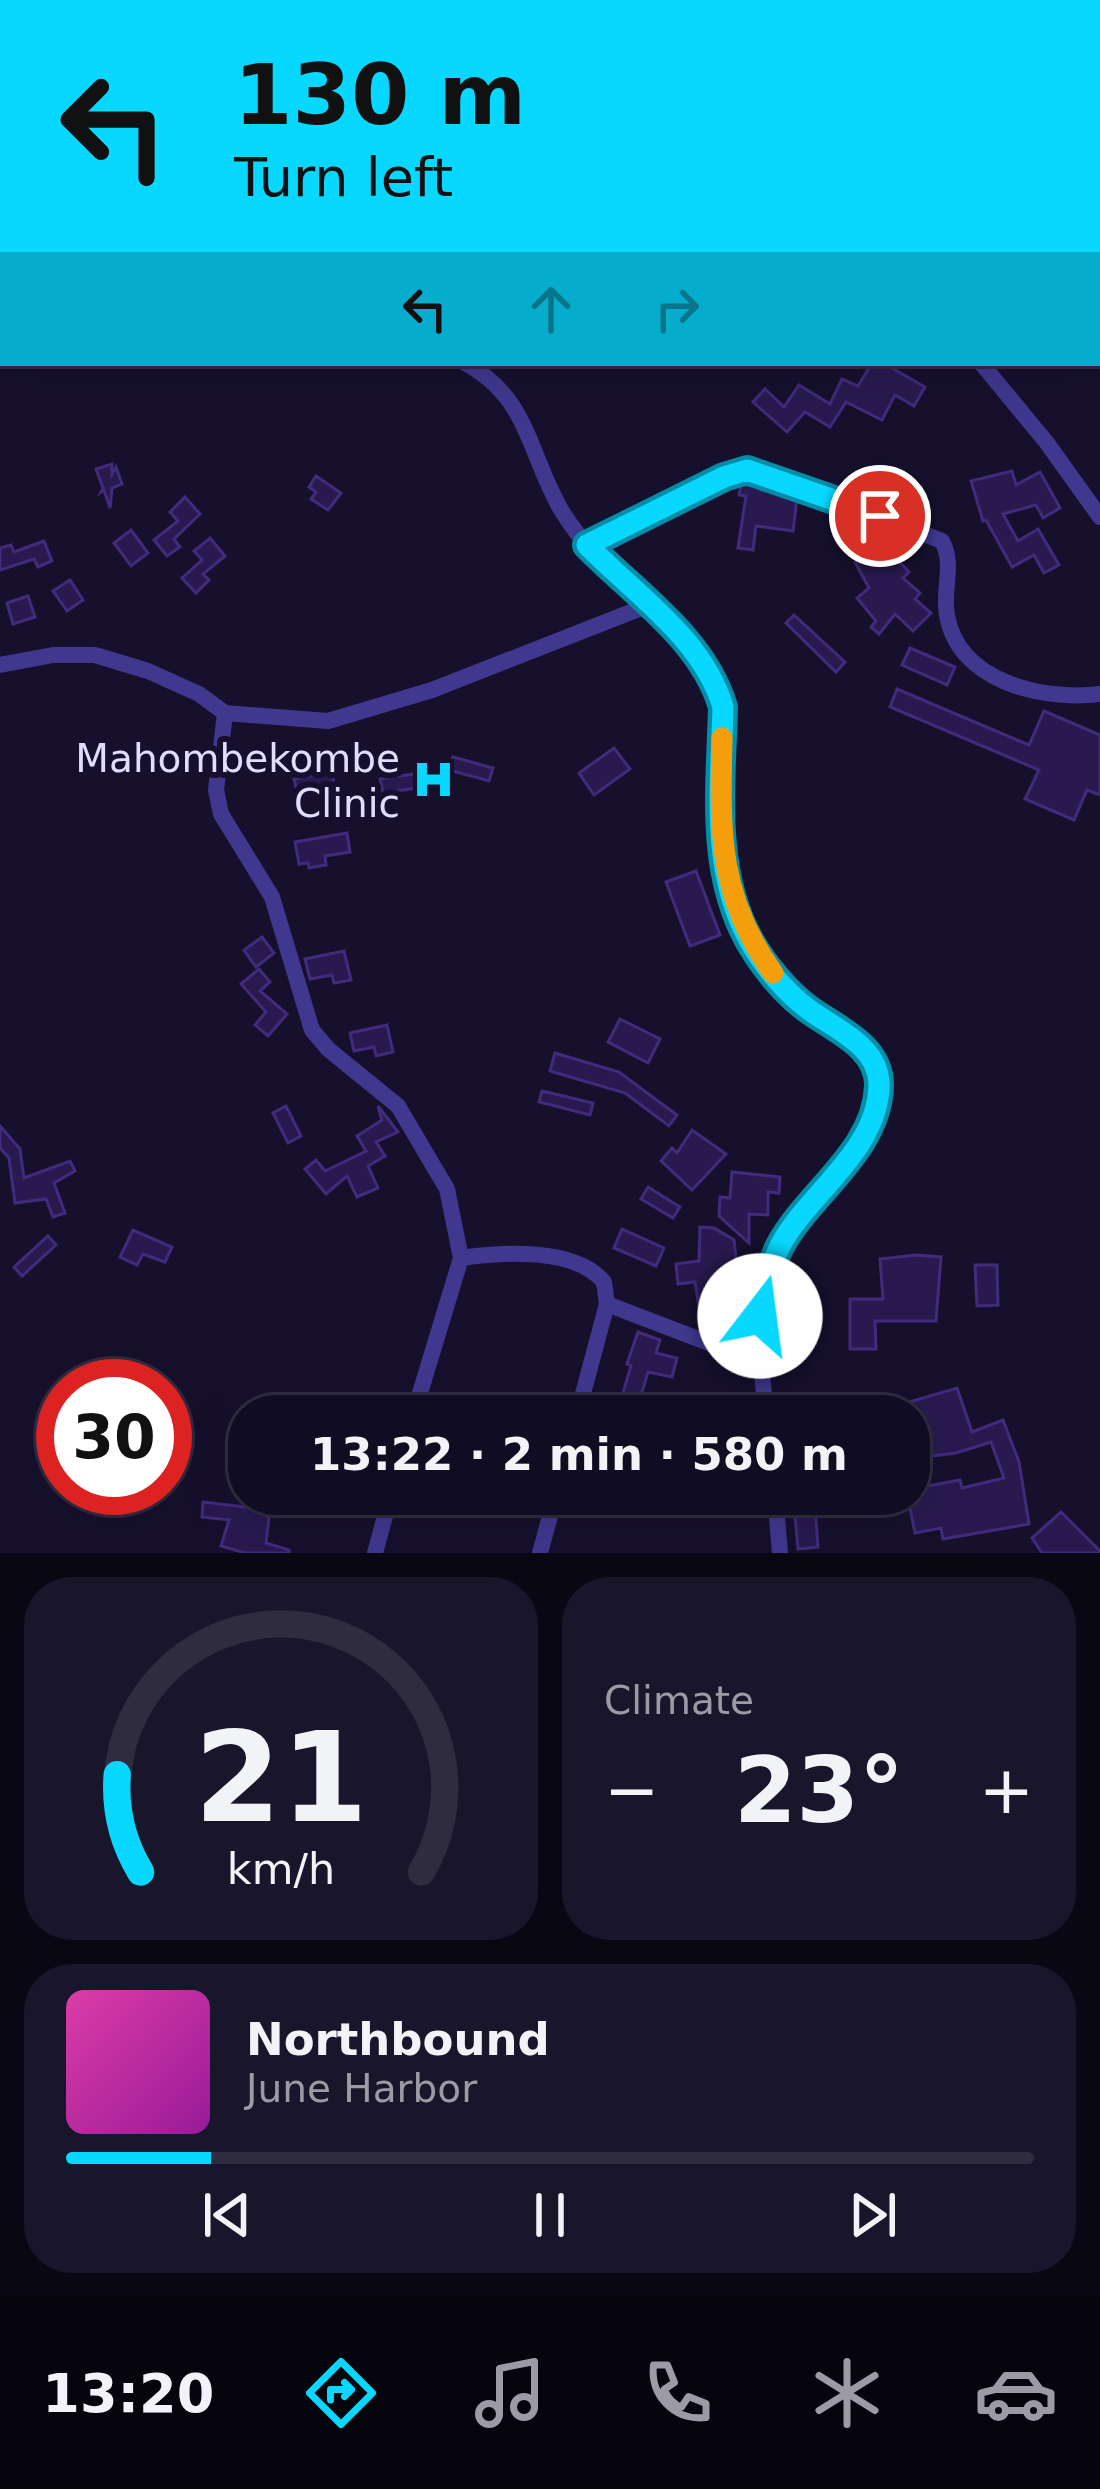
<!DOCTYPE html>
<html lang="en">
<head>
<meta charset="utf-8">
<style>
  :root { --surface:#100c22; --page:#19152a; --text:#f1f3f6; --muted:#9c9ba5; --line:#302c40; --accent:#08d8ff }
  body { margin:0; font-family:"DejaVu Sans",sans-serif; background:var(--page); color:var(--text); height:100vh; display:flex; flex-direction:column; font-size:45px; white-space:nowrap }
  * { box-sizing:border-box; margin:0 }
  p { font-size:39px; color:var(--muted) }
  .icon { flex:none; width:66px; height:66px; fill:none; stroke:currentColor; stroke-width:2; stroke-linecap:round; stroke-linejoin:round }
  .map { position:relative; height:1553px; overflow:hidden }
  .side { display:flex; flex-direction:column; gap:24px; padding:24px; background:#090713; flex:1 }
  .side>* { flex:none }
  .hud { position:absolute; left:0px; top:0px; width:1101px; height:366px; box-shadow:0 12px 48px #0002,0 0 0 3px var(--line); background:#08d8ff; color:#111; overflow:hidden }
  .speed { position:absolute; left:36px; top:1359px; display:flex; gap:24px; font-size:60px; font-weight:700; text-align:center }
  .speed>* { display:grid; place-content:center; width:156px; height:156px; border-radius:50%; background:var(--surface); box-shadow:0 12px 48px #0002,0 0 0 3px var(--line); line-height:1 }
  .speed .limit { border:18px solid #d22; background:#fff; color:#111 }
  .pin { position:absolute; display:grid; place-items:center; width:102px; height:102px; color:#fff; margin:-51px; border:6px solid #fff; border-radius:50%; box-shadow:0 3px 12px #0007 }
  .me { position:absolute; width:132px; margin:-66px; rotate:15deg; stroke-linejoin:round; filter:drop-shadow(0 0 9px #0008) }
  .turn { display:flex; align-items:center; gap:42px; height:252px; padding:0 36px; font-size:54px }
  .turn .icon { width:156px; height:156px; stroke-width:2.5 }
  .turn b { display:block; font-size:84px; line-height:102px }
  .lanes { display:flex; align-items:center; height:114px; padding:0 36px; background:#0003; justify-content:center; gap:60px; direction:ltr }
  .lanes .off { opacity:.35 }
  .big { font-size:90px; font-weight:800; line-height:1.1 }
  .side .tile { flex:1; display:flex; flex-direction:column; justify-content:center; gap:18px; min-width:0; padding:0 42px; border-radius:48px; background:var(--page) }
  .side .dial { align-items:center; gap:0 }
  .dial svg { height:312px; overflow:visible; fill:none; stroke:var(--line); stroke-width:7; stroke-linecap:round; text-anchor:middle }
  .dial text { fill:var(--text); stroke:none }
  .song { display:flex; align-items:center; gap:36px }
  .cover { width:144px; height:144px; border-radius:18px; background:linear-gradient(135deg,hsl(320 70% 55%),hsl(300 70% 35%)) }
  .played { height:12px; border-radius:6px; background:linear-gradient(90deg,var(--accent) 15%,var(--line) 15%) }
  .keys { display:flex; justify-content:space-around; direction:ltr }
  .heat { display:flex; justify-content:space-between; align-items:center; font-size:66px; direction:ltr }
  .side .tiles { flex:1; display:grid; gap:24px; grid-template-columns:1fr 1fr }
  .tile:last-child { grid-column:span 2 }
  .trip { position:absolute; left:228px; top:1395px; width:702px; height:120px; border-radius:48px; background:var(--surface); box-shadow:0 12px 48px #0002,0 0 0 3px var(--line); font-weight:800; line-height:120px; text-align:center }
  .menu { display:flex; height:192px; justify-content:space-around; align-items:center; background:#06050e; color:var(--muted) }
  .menu .icon { width:84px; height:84px }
  .menu .active { color:var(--accent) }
  .menu b { font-size:54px; color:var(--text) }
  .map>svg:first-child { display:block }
  .building { fill:#281a4f; stroke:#402b7d; stroke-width:3 }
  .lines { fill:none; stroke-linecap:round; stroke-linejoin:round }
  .minor { stroke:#40388f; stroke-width:16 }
  .primary { stroke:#cd63ff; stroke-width:27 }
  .route-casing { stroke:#058ca6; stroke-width:30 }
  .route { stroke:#08d8ff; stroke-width:21 }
  .slow { stroke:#f59e0b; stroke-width:21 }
  .labels { text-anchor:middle; stroke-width:12; stroke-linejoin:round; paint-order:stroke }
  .poi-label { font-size:39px; fill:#e2dcff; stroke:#16102d; text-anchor:end }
</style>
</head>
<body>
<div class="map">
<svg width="1100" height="1553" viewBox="0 0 1100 1553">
  <rect width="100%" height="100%" fill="#16102d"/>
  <g class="building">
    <path d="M872,363h11l42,24 -11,19 -19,-11 -13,25 -36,-18 -16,25 -25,-15 -18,20 -34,-30 12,-13 19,18 15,-22 31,19 12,-25 16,7z"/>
    <path d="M112,464v10l4,-7 6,17 -10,4 -2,20 -6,-18 -3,2 2,-4 -7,-19z"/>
    <path d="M1012,471l4,14 24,-13 20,36 -17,10 -7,-13 -33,9 15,27 20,-12 21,36 -15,8 -10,-18 -22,12 -26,-47 -3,1 -12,-40z"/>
    <path d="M316,476l25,17 -13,17 -17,-11 5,-7 -7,-5z"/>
    <path d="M741,485h21l-1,5 36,9 -4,32 -37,-5 -3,24 -15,-2 8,-52 -7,-1z"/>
    <path d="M185,497l15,17 -26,25 6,8 -13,9 -13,-16 24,-19 -8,-9z"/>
    <path d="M131,530l17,23 -17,13 -17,-23z"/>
    <path d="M210,538l15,18 -22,18 6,6 -13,13 -14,-15 20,-18 -8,-9z"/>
    <path d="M899,538l11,9 -15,10 14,15 -6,6 17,15 -5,6 16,14 -18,18 -18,-17 -16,20 -8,-7 5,-6 -19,-23 12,-10 -14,-26z"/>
    <path d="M44,541l8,20 -14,6 -4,-8 -34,11v-22l11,-3 3,7z"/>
    <path d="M70,580l13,20 -16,11 -14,-20z"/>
    <path d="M28,596l7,21 -22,7 -6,-21z"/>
    <path d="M794,615l51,47 -9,10 -50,-49z"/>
    <path d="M910,648l45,19 -8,18 -45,-20z"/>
    <path d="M897,689l132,56 15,-34 56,24v60l-13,-5 -13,30 -49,-21 14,-29 -149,-63z"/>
    <path d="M614,748l16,21 -36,26 -15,-22z"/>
    <path d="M453,757l40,11 -4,13 -40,-11z"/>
    <path d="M332,772l3,15 -38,7 -3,-15z"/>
    <path d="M414,774l3,14 -34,5 -3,-14z"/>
    <path d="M347,833l3,19 -25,4 1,9 -17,3 -1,-5 -9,1 -4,-22z"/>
    <path d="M696,871l24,64 -30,11 -24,-64z"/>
    <path d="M262,937l12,16 -18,14 -12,-17z"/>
    <path d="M344,951l7,29 -17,3 -2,-8 -22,4 -5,-20z"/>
    <path d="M259,969l11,13 -10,9 27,23 -19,22 -13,-11 11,-13 -25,-28z"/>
    <path d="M620,1019l40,20 -12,24 -40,-21z"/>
    <path d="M387,1025l6,27 -17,4 -2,-9 -20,4 -4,-18z"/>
    <path d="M555,1053l64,19 58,43 -8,11 -44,-33 -75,-22z"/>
    <path d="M542,1091l51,12 -3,12 -51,-13z"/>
    <path d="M286,1106l15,30 -13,7 -15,-30z"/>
    <path d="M378,1106l20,26 -22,10 9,14 -17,10 10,22 -21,9 -10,-21 -21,18 -21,-25 11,-9 9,11 41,-20 -9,-15 25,-16z"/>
    <path d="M0,1126l20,23 4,29 46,-17 5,10 -21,12 11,30 -12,4 -7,-18 -31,4 -6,-45 -9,-10z"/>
    <path d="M692,1130l34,24 -34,36 -31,-29 11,-13 5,5z"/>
    <path d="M732,1172l48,5 -1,16 -11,-1v23l-19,-1v29l-30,-27 1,-19 10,1z"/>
    <path d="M648,1187l32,20 -7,11 -32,-19z"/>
    <path d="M700,1227l14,1 20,12 4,38 -13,1 3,24 -29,4 -4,-25 -17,2 -2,-20 23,-3z"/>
    <path d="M622,1229l42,19 -8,18 -42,-18z"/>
    <path d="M133,1230l39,17 -7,15 -22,-8 -6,11 -17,-8z"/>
    <path d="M48,1236l8,9 -34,31 -8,-9z"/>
    <path d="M916,1255l25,2 -5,64h-61l1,28h-26v-50h33l-3,-40z"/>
    <path d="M975,1265h22l1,40 -21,1z"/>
    <path d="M638,1332l22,8 -4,13 21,5 -5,19 -24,-5 -13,44h-19l15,-50 -4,-2z"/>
    <path d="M957,1388l15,44 31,-12 16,42 10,62 -86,15 -2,-11 -26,5 -8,-39 2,-22 11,-1 2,16 38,-7 2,8 42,-10 -13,-36 -35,11 -32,4 -2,-11 -13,4v-34h-33l-1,-4z"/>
    <path d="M801,1494h13l4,53 -20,2 -4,-43 7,-1z"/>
    <path d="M203,1502l67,8 -4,33 23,7v3h-44l-24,-7 8,-26 -27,-3z"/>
    <path d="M1061,1512l39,39v2h-58l-10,-15z"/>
  </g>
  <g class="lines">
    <g class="minor">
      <path d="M0,152l3,1"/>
      <path d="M981,363l66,80 53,74"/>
      <path d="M587,545l149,-73h27l179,69c13,24 0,48 5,74 11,67 96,86 153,79"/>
      <path d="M649,605c32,31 61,58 74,102 -2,78 -12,162 26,233 14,25 36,52 59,69 27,20 72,37 71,77 -1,65 -71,107 -99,160 -28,54 -21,113 -13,170"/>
      <path d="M0,665l53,-10h42l53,16 51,23 26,19 103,8 104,-31 217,-85c-33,-29 -67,-59 -89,-97 -32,-57 -32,-111 -95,-145"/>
      <path d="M225,713l-9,77 5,24 51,83 40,133 16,19 70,57 49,83 14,69 -48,158"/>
      <path d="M461,1258c41,-6 114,-11 143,24l3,22 107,41 45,9"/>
      <path d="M577,1416l30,-112"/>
      <path d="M775,1494l5,59"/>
      <path d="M375,1553l16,-59"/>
      <path d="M540,1553l16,-59"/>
    </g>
    <g class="primary">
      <path d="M430,0l20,3"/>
      <path d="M653,3l8,-3"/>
    </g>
  </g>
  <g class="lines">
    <defs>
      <path id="route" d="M760,1316c5,-23 9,-48 20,-70 28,-53 97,-94 99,-160 1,-40 -44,-57 -71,-77 -23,-17 -45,-44 -59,-69 -39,-71 -28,-154 -26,-233 -20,-68 -87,-112 -136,-162l137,-68 23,-7 133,46"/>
    </defs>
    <use href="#route" class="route-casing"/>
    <use href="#route" class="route"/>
    <path class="slow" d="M722,738c-2,92 -5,157 51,235"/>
  </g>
  <defs>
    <symbol id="hospital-bare" viewBox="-9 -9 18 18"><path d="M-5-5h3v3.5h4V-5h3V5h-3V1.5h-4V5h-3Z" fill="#08d8ff" stroke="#16102d" stroke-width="2.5" paint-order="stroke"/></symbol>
  </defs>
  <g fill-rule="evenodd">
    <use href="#hospital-bare" x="404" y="750" width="59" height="59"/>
  </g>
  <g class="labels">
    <g class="poi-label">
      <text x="400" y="772">Mahombekombe<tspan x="400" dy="45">Clinic</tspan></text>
    </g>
  </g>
</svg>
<div class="speed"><div class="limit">30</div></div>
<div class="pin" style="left:880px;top:516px;background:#d93025"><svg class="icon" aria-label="arrive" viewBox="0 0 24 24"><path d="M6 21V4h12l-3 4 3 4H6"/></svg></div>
<svg class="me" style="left:760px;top:1316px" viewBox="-20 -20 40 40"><circle r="19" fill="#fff"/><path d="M0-13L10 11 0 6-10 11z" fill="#08d8ff"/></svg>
<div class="trip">13:22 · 2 min · 580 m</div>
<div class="hud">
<div class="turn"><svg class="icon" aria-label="left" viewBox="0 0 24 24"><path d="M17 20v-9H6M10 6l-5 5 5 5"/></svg><div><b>130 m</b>Turn left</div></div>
<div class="lanes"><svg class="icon" aria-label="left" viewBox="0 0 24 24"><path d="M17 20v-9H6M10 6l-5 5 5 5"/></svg><svg class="icon off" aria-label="ahead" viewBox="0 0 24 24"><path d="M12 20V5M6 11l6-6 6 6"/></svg><svg class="icon off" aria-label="right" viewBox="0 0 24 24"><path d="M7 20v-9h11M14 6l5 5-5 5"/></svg></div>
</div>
</div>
<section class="side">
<div class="tiles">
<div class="tile dial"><svg viewBox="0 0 100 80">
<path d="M14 69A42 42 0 1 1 86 69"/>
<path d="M14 69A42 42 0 0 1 8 44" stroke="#08d8ff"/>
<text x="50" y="56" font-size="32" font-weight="700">21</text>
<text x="50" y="72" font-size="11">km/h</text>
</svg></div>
<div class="tile"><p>Climate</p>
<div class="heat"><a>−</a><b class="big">23°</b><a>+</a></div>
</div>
<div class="tile">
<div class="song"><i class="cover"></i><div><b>Northbound</b><p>June Harbor</p></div></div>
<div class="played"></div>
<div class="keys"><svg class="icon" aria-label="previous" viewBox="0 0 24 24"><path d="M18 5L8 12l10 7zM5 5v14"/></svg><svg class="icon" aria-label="pause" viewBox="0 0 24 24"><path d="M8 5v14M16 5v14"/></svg><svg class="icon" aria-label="next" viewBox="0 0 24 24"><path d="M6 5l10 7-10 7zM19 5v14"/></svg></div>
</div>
</div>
</section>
<nav class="menu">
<b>13:20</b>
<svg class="icon active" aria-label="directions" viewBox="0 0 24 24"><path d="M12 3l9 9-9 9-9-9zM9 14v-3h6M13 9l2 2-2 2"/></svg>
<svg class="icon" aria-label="music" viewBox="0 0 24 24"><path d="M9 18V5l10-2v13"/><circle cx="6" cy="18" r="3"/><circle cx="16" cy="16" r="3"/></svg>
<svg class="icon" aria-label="phone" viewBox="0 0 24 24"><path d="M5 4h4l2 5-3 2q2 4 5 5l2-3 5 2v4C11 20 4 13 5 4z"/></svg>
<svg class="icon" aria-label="climate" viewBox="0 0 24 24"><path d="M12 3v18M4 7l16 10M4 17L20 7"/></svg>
<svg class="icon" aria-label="car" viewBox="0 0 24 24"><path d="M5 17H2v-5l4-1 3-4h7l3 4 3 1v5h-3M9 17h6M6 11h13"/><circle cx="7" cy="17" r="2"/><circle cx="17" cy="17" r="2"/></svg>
</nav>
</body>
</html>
